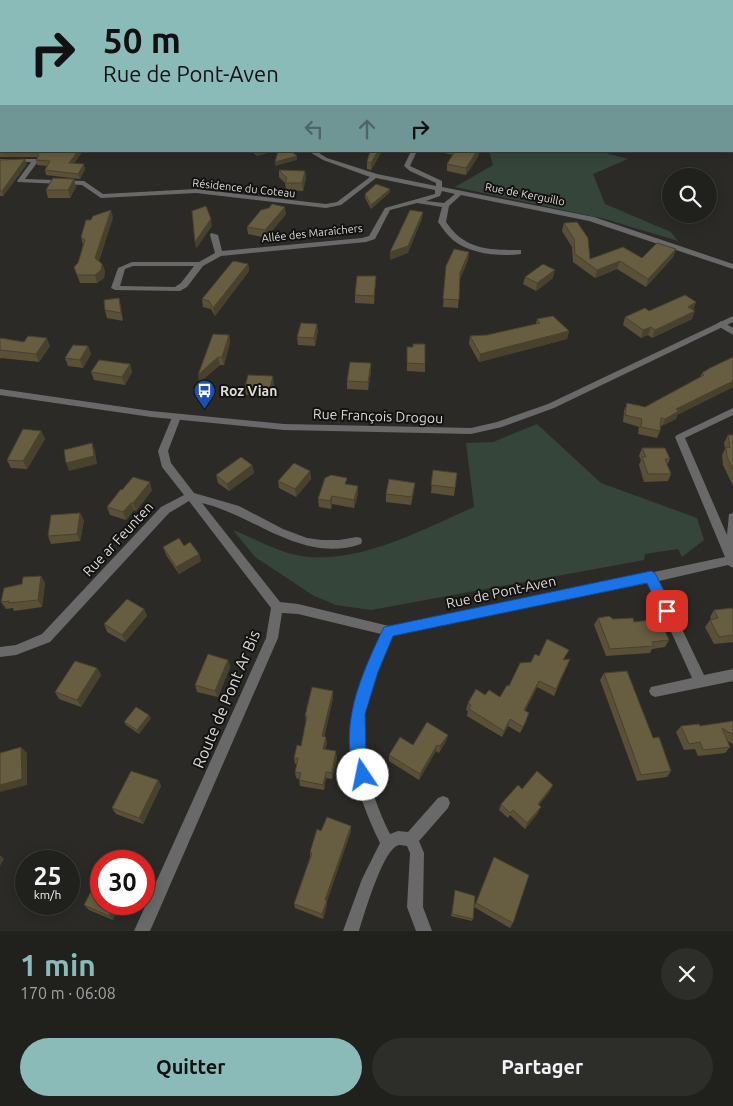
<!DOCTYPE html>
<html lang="fr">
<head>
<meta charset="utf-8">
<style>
	:root { --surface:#20201d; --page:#2d2d2a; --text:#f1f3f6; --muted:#a2a3a4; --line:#3d3e3b; --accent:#8bbbb9 }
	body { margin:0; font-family:Ubuntu,sans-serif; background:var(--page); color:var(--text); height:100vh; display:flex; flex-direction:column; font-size:19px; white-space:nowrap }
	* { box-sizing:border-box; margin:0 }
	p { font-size:16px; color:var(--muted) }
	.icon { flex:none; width:28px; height:28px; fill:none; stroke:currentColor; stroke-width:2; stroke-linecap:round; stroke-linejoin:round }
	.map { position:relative; height:931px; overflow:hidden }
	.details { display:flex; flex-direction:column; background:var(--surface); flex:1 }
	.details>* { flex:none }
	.banner { position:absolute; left:0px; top:0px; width:734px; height:152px; box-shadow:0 2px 12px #0003,0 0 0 1px var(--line); background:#8bbbb9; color:#111; overflow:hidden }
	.buttons { position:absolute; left:662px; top:168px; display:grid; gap:10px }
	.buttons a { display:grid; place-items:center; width:55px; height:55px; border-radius:50%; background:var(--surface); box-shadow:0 2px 12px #0003,0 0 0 1px var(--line); font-size:25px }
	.speed { position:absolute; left:15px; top:850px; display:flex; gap:10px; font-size:25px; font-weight:700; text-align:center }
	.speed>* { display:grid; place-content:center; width:65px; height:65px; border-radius:50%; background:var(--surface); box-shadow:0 2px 12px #0003,0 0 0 1px var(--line); line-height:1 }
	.speed small { font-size:12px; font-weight:400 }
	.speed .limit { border:8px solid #d22; background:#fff; color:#111 }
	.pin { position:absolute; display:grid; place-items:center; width:42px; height:42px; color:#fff; margin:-21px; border-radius:10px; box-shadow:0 2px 8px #0006 }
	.me { position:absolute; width:55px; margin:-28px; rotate:349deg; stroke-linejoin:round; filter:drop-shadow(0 0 4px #0008) }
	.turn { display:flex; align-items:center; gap:18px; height:105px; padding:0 20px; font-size:22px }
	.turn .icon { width:65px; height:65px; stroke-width:2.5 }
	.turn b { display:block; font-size:35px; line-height:42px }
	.lanes { display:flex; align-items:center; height:48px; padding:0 20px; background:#0003; justify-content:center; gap:25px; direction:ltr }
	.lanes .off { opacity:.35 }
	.round { display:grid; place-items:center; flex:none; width:52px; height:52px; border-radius:26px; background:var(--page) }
	.headline { display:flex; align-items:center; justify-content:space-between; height:85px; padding:0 20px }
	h1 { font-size:30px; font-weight:700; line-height:38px; color:var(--accent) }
	.primary-button { display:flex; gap:10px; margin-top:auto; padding:10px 20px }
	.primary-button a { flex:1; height:58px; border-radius:30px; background:var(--accent); color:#111; font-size:20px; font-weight:700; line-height:58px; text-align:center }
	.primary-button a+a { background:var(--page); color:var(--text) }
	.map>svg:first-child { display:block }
	.green { fill:#35453a }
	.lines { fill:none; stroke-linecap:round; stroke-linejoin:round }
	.stream { stroke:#41576d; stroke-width:2.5 }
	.service { fill:#6a6969; fill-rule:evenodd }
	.minor { fill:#6a6969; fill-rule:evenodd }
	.tertiary { fill:#6a6969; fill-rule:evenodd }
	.primary { stroke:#aba7a8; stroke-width:12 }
	.wall { fill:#595037 }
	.shaded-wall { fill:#48412d }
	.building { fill:#675d40; stroke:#48412d }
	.route { fill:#1a73e8; stroke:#114b97 }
	.labels { text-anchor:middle; stroke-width:4; stroke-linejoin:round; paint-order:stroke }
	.far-street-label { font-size:11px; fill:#dcdbd9; stroke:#131211 }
	.poi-label { font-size:14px; font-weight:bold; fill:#dcdbd9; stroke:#131211; text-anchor:start }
	.street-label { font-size:14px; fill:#dcdbd9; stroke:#131211 }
	.near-street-label { font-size:16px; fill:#dcdbd9; stroke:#131211 }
</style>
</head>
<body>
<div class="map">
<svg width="733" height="931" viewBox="0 0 733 931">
	<rect width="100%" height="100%" fill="#2b2a27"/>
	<!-- green -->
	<g class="green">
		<polygon points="204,0 733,0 733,86 732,1 201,1"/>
		<polygon points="489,151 599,151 628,159 593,174 605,204 671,232 678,241 605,219 455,187 493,165"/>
		<path d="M537 424 601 483 697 518 704 540 682 557 678 549 645 554 644 560 371 610 336 605 314 596 255 557 233 530C253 538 275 550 296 555 354 567 422 530 474 507L466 443 493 442Z"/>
	</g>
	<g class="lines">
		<!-- stream -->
		<polyline class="stream" points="475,1 483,0"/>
		<!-- service -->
		<rect class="service" x="0" y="60" width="1" height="2"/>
		<!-- minor -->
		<g class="minor">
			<polygon points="104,0 119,0 119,1 105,1"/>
			<path d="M308 151H316L327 158 377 174 436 186V183L410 171 404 166 411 151H417L410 166 442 181V187L594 217 733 264V269L589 221 461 195 449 206 446 222C464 249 487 250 518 250H521V254C500 257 470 254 453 240 447 235 443 229 438 222L442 207 417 203 390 210 375 239 366 242 221 256 203 266 187 287 180 291 115 290 111 288 118 268 132 262H199L215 253 210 235 211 233 218 235 222 251 362 238 369 236 385 208 435 194V190L376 178 341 205 326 208 196 193 101 198 82 185 18 182 17 181 31 162 0 163V159H38L39 160 25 179 84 181 103 194 196 189 326 204 337 202 370 177 323 160ZM442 191 455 194 444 203 426 201 440 196ZM133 266H194L181 283 175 287 120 286 125 269Z"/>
			<polygon points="721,321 733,328 733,335 718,326 717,324"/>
			<path d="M733 408V415L685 438 727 535 729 514 733 513V568L728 565 659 581 704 675 733 669V681L655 697 651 695 649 691 651 687 692 678 649 583 393 635C383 657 371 680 366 703 357 748 370 794 390 834L398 831 408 832 438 798 443 796 448 798 450 803 448 808 419 841 424 853 423 907 432 931H416L407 907 410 853 407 846C406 846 400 845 399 845 383 848 364 916 359 931H343L362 879 380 843C359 800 342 750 354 702 360 678 371 656 381 634L298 614 282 613 278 638 150 931H134L266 638 271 608 189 501 169 513 50 642 16 655 0 657V647L16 645 42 634 161 507 184 495 162 467 158 451 173 415H179L181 417 168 451 171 463 194 493 239 506 283 529 307 538 322 540H339L357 537 361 538 362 541 361 544C302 564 256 516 202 503L280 602 298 604 389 626 646 574 651 571 654 572 725 557 675 437 677 435Z"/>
		</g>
		<!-- tertiary -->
		<polygon class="tertiary" points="733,316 733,322 554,408 502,427 471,434 284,430 151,417 0,395 0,389 151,411 284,424 471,428 497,422 548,404"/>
		<!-- primary -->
		<g class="primary">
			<polyline points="37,1 38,0"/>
			<polyline points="0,34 1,33"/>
		</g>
	</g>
	<!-- wall -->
	<g class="wall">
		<polygon points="0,133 83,151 74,163 85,169 80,179 46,175 45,170 47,166 37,165 36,160 38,157 0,157"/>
		<polygon points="252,151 273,151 257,156"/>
		<polygon points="382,151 371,170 367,169 367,162"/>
		<polygon points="440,151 479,151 479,155 466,175 447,171 447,164 453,155 440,152"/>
		<polygon points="0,160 27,164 3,196 0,196"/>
		<polygon points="279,170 305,171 306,178 303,191 286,190 285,183 279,177"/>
		<polygon points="74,179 76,187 70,198 48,198 46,190"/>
		<polygon points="390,192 371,209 365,198 365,194"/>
		<polygon points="286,214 266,238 248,234 247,227"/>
		<polygon points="113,217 99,261 102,264 105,271 104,278 97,283 80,283 74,267 78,263 83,245 81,237 91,220"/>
		<polygon points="564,223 590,259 642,258 676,249 673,257 646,287 617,269 595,278 573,262 572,247 562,231"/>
		<polygon points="469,252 468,260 460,279 458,308 443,307 446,266"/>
		<polygon points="248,264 249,271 215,316 211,309 203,307 202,299"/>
		<polygon points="376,276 374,304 355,303 355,295"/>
		<polygon points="525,277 553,278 536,291 523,284"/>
		<polygon points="119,298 123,321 107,318 105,310"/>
		<polygon points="696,302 693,310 692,319 652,338 648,335 641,338 623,325 625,317 649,311"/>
		<polygon points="537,319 569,331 567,339 479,362 469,344 470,336 487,335 536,324"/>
		<polygon points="318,331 315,346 298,345 297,337"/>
		<polygon points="229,335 230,343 224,365 220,365 199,383"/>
		<polygon points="0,338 50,346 39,362 1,358 0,359"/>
		<polygon points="88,346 91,354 83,368 68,366 65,358"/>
		<polygon points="407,347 413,347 425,364 425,372 407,371"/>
		<polygon points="733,357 733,387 677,415 676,419 661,426 660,431 657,438 638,434 639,427 623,422 624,411 627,403 645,407 700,377 702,373"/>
		<polygon points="130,364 132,372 125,385 94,380 91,372"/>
		<polygon points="371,371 368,390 347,389 347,381"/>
		<polygon points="274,384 271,396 246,395 245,387"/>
		<polygon points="41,431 45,439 27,469 11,468 7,460"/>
		<polygon points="728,435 733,435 733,486 723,465 722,455 725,449 724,443"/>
		<polygon points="642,448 670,459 667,465 671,474 668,481 644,482 639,465 641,460 639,456"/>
		<polygon points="252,465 254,473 229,491 218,483 216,475"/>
		<polygon points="433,470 457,473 454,496 431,493"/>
		<polygon points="310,471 311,479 296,497 279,488 278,481"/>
		<polygon points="415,483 414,491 411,505 386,502 386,494"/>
		<polygon points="347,484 358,494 354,508 332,504 331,509 319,507 318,499"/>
		<polygon points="122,490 152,490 136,511 134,510 126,520 110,515 107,507"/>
		<polygon points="80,513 84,521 80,541 51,544 48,536"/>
		<polygon points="184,546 199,554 201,561 179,574 166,555 163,547"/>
		<polygon points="41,576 45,583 42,607 14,611 13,608 6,609 1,602 22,584"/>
		<polygon points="733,608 733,642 714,644 705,627 710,620 711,619 710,617 714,610"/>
		<polygon points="144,609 147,616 125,642 107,632 104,624"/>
		<polygon points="598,618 613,619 634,622 669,640 665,647 652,649 650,653 606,656 594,625"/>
		<polygon points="539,656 564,660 570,659 554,696 537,687 525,711 527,720 520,733 508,726 502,737 467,716 468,711 466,710 468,703 485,695 500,697 531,662"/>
		<polygon points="228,660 230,667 218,697 197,692 195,685"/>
		<polygon points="97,668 101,675 81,707 59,699 55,692"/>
		<polygon points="604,673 653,738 671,771 667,777 637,781 600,680"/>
		<polygon points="333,691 333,698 324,737 327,743 325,750 337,758 332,779 326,778 324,790 300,786 299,779 296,778 295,772 297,764 295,764 294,758 301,746 306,722 305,716"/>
		<polygon points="151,718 139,734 126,725 124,722"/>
		<polygon points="733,721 733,744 727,741 730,747 725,753 698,756 695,749 684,750 676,732 681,726 700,726"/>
		<polygon points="448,735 446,741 439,753 436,751 419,780 389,761 389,755 413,745"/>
		<polygon points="158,780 161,786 143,824 116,814 112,808"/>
		<polygon points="522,789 550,791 539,805 538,813 525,829 510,815 508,818 499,810 501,804"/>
		<polygon points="321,831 351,831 327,901 327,905 323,919 295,908 294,904 310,857 310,852"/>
		<polygon points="494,857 513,923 510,928 474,907"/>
		<polygon points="101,872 113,920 89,910 84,905"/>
		<polygon points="455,890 473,919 472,921 451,916"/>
	</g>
	<!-- shaded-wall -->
	<g class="shaded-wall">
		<polygon points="78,151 83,151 71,168 69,163"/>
		<polygon points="259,151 273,151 257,156 256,152"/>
		<polygon points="378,151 382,151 371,170 371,163"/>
		<polygon points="477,151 479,151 479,155 466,175 466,168"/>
		<polygon points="297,156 297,160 275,166 275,162"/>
		<polygon points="25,159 27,164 3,196 2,191"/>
		<polygon points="84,164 85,169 80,179 78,174"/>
		<polygon points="305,171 306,178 303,191 302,183"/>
		<polygon points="74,179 76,187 70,198 68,190"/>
		<polygon points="390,189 390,192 371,209 371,205"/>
		<polygon points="285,207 286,214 266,238 265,230"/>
		<polygon points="111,210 113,217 97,266 95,258"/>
		<polygon points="423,212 422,219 408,253 390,260 390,252"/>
		<polygon points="211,219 212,226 196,249 195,242"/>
		<polygon points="676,249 673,257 646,287 648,279"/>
		<polygon points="469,252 468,260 459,280 460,273"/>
		<polygon points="620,261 617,269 595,278 597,270"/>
		<polygon points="102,264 105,271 104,278 97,283 95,275"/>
		<polygon points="248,264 249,271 215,316 213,308"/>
		<polygon points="555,270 553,278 536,291 537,283"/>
		<polygon points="119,298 121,306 123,321 121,313"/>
		<polygon points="696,302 693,310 688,307"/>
		<polygon points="695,311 692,319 652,338 655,330"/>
		<polygon points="317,324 318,331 315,346 314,338"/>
		<polygon points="651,327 648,335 641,338 643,330"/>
		<polygon points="569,331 567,339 479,362 480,354"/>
		<polygon points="229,335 230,343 224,365 222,357"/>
		<polygon points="47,338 50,346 39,362 36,354"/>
		<polygon points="88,346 91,354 83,368 80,360"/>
		<polygon points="218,357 220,365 199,383 198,375"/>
		<polygon points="371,363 371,371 368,390 368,382"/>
		<polygon points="130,364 132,372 125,385 122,377"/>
		<polygon points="273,376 274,384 271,396 270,388"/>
		<polygon points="733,376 733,387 677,415 676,419 662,426 665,419 676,409"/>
		<polygon points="41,431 45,439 27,469 23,461"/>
		<polygon points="92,443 95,451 97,464 69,471 66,463"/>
		<polygon points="252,465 254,473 229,491 227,484"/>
		<polygon points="310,471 311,479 296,497 295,489"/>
		<polygon points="150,482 152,490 136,511 133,503"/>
		<polygon points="415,483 414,491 411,505 412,497"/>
		<polygon points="358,486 358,494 354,508 354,500"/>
		<polygon points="332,496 332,504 331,509 330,501"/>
		<polygon points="131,503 134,510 126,520 123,512"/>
		<polygon points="80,513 84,521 80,541 77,534"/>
		<polygon points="199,554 201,561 179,574 176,567"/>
		<polygon points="41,576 45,583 42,607 38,600"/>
		<polygon points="144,609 147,616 125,642 122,635"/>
		<polygon points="228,660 230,667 218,697 215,691"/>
		<polygon points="97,668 101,675 81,707 77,700"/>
		<polygon points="539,681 537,687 522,717 524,710"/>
		<polygon points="333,691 333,698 323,743 322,736"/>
		<polygon points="149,715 151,718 139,734 137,730"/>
		<polygon points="510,719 508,726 502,737 504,731"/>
		<polygon points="448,735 446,741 439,753 440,746"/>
		<polygon points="326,737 327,743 324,755 323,749"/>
		<polygon points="437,745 436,751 419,780 420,774"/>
		<polygon points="21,747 27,753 27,785 0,792 0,785"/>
		<polygon points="336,751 337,758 332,779 332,773"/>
		<polygon points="326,772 326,778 324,790 323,785"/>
		<polygon points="158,780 161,786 143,824 139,818"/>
		<polygon points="553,785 550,791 535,810 538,804"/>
		<polygon points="541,807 538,813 525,829 527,823"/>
		<polygon points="351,826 351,831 327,901 327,905 323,919 322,914 325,900"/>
		<polygon points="0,855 4,859 0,866"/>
		<polygon points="115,904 121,904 113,920 109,916"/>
	</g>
	<!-- building -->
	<g class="building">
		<polygon points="1,131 1,151 78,151 69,163 84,164 78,174 45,170 50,161 36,160 39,155 36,152 0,152 0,133"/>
		<polygon points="278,151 291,151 297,156 275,162"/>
		<polygon points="370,151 378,151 371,163 367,162"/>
		<polygon points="455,151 477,151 466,168 447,164"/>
		<polygon points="25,159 2,191 0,191 0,160"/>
		<polygon points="279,170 305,171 302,183 285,183 287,178"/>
		<polygon points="53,178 74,179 68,190 46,190"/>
		<polygon points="376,184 390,189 371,205 365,194"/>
		<polygon points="272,204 285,207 265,230 247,227 261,210 269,208"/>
		<polygon points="206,206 211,219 195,242 192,211"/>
		<polygon points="111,210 95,258 102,264 101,270 95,275 77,275 74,267 78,263 85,240 81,237 86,220 91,220 93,216"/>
		<polygon points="410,210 423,212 408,246 390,252"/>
		<polygon points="577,222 588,238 590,259 623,247 642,258 657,243 676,249 648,279 620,261 597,270 575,254 574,239 564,223"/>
		<polygon points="454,249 469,252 460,273 459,300 443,299 446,266"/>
		<polygon points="233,261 248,264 213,308 209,301 202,299"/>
		<polygon points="543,264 555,270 537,283 525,277"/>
		<polygon points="357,276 376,276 374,296 355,295"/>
		<polygon points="685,295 696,302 688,307 695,311 655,330 651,327 643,330 625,317 645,308 649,311"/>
		<polygon points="119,298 121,313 105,310 104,300"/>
		<polygon points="553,316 569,331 480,354 470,336 487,335 540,323 537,319"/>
		<polygon points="301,323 317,324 314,338 297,337"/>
		<polygon points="213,334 229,335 222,357 218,357 198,375"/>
		<polygon points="28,336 47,338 36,354 0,350 0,338 24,342"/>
		<polygon points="413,344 425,344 425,364 407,363 407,347 413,347"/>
		<polygon points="73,345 88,346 80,360 65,358"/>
		<polygon points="733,357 733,381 676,409 679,411 665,419 661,418 660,431 641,427 642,419 625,415 627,403 645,407 704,375 702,373 710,368"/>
		<polygon points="99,360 130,364 122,377 91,372"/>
		<polygon points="350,362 371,363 368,382 347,381"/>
		<polygon points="248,375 273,376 270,388 245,387"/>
		<polygon points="23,429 41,431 23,461 7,460"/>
		<polygon points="728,435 733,435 733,470 727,457 726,447 730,448"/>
		<polygon points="92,443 94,456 66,463 64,450"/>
		<polygon points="642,448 665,448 670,459 665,459 671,474 648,474 642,457 646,457"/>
		<polygon points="241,457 252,465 227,484 216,475"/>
		<polygon points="294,463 310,471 295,489 278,481"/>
		<polygon points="433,470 457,473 455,488 431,485"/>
		<polygon points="331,475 347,478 345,484 358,486 354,500 332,496 330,501 318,499 325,478"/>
		<polygon points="133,477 150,482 133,503 131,503 123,512 107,507 121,489 122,490"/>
		<polygon points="389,479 415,483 412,497 386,494"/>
		<polygon points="80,513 77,534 48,536 51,515"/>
		<polygon points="179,538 184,546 190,542 199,554 176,567 163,547"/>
		<polygon points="41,576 38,600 9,603 9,601 1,602 4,588 22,584 23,577"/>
		<polygon points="127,599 144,609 122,635 104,624"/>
		<polygon points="733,608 733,635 719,637 710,620 718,618 714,610"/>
		<polygon points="609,616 613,619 633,618 634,622 660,619 669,640 652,642 654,646 610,649 598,618"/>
		<polygon points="547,639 569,650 563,660 570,659 556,689 539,681 524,710 529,713 523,727 510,719 504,731 469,709 471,705 468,703 476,689 485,695 489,690 500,697 507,685 509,686 520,663 531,662 535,654 539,656"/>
		<polygon points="208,654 228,660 215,691 195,685"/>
		<polygon points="75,661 97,668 77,700 55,692"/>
		<polygon points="627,671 653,738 659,737 671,771 641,775 604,673"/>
		<polygon points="312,687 333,691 322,736 326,737 323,749 336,751 332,773 326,772 323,785 299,780 301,773 295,772 298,758 294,758 297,745 301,746 307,716 305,716"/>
		<polygon points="136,707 149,715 137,730 124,722"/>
		<polygon points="733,721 733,735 722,728 730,747 703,750 700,742 689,744 681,726 699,724 700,726"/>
		<polygon points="427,722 448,735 440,746 437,745 420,774 389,755 400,737 413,745"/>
		<polygon points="21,747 22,779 0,785 0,753"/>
		<polygon points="131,771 158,780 139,818 112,808"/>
		<polygon points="537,771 553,785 538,804 541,807 527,823 513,810 510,813 501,804 518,785 522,789"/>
		<polygon points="327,817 351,826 325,900 327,900 322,914 294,904 312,853 310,852 317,829 321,831"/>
		<polygon points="494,857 529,875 513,923 476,903"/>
		<polygon points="101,872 101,904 115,904 109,916 84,905"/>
		<polygon points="455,890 475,896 473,919 452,914"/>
	</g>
	<!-- route -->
	<path class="route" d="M651 571 655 573 674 611 672 615H662L647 583 393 636 378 672 365 714 366 755 370 775 368 780 363 783 357 780C336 729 362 673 384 627Z"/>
	<!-- icons -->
	<defs>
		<symbol id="bus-pin" viewBox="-11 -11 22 30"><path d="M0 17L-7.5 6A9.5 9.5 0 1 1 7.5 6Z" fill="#1a4fb4" stroke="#131211"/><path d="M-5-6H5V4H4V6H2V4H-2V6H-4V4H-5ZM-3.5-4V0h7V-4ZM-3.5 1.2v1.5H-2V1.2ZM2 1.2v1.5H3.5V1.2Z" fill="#fff"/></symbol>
	</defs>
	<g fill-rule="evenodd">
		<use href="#bus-pin" x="192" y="378" width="25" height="34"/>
	</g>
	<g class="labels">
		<!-- far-street labels -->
		<g class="far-street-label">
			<text transform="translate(244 188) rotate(6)" y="4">Résidence du Coteau</text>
			<text transform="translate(525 194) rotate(11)" y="4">Rue de Kerguillo</text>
			<text transform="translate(312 233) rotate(-6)" y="4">Allée des Maraîchers</text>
		</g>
		<!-- poi labels -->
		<g class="poi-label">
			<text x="220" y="396">Roz Vian</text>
		</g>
		<!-- street labels -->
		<g class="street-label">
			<text transform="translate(378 416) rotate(2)" y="5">Rue François Drogou</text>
			<text transform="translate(118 539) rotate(-47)" y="5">Rue ar Feunten</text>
			<text transform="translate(501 592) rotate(-12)" y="5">Rue de Pont-Aven</text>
		</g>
		<!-- near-street labels -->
		<g class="near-street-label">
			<text transform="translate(226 699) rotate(-67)" y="6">Route de Pont Ar Bis</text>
		</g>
	</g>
</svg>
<div class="buttons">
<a><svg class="icon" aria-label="search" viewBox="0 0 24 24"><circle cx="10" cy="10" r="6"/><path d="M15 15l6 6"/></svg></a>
</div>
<div class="speed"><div>25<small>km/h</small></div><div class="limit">30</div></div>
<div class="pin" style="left:667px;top:611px;background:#d93025"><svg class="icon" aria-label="arrive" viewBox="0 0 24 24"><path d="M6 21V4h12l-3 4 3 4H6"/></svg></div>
<svg class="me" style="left:363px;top:775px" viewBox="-20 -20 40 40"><circle r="19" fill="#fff"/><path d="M0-13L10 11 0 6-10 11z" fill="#1a73e8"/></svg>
<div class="banner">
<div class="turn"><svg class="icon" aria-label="right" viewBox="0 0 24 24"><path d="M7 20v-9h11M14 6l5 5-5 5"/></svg><div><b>50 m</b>Rue de Pont-Aven</div></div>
<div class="lanes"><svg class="icon off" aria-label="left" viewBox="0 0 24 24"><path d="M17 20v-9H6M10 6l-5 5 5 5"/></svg><svg class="icon off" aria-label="ahead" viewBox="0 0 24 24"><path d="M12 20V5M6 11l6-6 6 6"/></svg><svg class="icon" aria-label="right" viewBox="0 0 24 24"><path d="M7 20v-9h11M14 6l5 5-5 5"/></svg></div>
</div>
</div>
<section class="details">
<div class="headline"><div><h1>1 min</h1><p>170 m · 06:08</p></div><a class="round"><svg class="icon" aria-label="close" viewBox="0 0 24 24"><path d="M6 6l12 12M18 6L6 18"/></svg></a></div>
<div class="primary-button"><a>Quitter</a><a>Partager</a></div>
</section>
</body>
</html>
